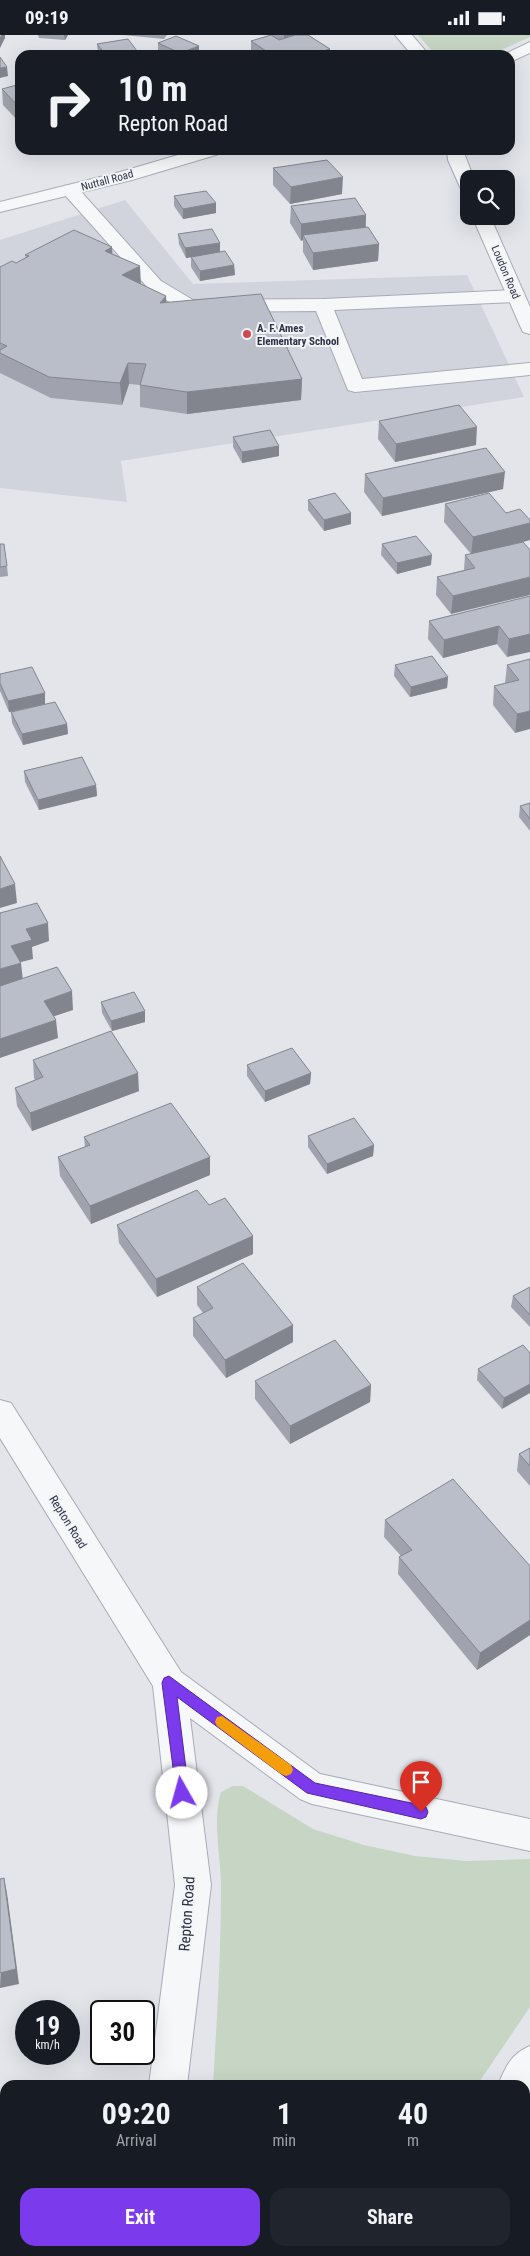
<!DOCTYPE html>
<html lang="en">
<head>
<meta charset="utf-8">
<style>
	:root { --surface:#171b24; --page:#20242c; --text:#f1f3f6; --muted:#9ea1a6; --accent:#7c3aed }
	body { margin:0; font-family:"Roboto Condensed",sans-serif; background:var(--page); color:var(--text); height:100vh; display:flex; flex-direction:column; font-size:19px; white-space:nowrap }
	* { box-sizing:border-box; margin:0 }
	p { font-size:16px; color:var(--muted) }
	.icon { flex:none; width:28px; height:28px; fill:none; stroke:currentColor; stroke-width:2; stroke-linecap:round; stroke-linejoin:round }
	.map { position:relative; flex:1; overflow:hidden }
	.sheet { position:absolute; left:0px; top:2045px; width:530px; height:176px; display:flex; flex-direction:column; background:var(--surface); border-radius:15px 15px 0 0; box-shadow:0 5px 20px #0002 }
	.sheet>* { flex:none }
	.top-card { position:absolute; left:15px; top:15px; width:500px; height:105px; border-radius:15px; box-shadow:0 5px 20px #0002; background:#171b24; color:var(--text); overflow:hidden }
	.tools { position:absolute; left:460px; top:135px; display:grid; gap:10px }
	.tools a { display:grid; place-items:center; width:55px; height:55px; border-radius:10px; background:var(--surface); box-shadow:0 5px 20px #0002; font-size:25px }
	.speed { position:absolute; left:15px; top:1965px; display:flex; gap:10px; font-size:25px; font-weight:700; text-align:center }
	.speed>* { display:grid; place-content:center; width:65px; height:65px; border-radius:50%; background:var(--surface); box-shadow:0 5px 20px #0002; line-height:1 }
	.speed small { font-size:12px; font-weight:400 }
	.speed .limit { border:2px solid #111; border-radius:8px; background:#fff; color:#111 }
	.pin { position:absolute; display:grid; place-items:center; width:42px; height:42px; color:#fff; margin:-51px -21px; border-radius:50% 50% 50% 0; rotate:-45deg; box-shadow:0 0 5px #0007 }
	.pin .icon { rotate:45deg }
	.me { position:absolute; width:55px; margin:-28px; rotate:353deg; stroke-linejoin:round; filter:drop-shadow(0 0 4px #0008) }
	.turn { display:flex; align-items:center; gap:18px; height:105px; padding:0 20px; font-size:22px }
	.turn .icon { width:65px; height:65px; stroke-width:2.5 }
	.turn b { display:block; font-size:35px; line-height:42px }
	.eta { display:flex; justify-content:space-evenly; align-items:center; height:85px; text-align:center }
	.eta b { font-size:30px; font-weight:700; line-height:35px }
	.button { display:flex; gap:10px; margin-top:auto; padding:10px 20px }
	.button a { flex:1; height:58px; border-radius:15px; background:var(--accent); color:#fff; font-size:20px; font-weight:700; line-height:58px; text-align:center }
	.button a+a { background:var(--page); color:var(--text) }
	.status { display:flex; justify-content:space-between; align-items:center; height:35px; padding:0 25px; background:var(--surface); direction:ltr }
	.status svg { height:14px; fill:currentColor }
	.map>svg:first-child { display:block }
	.built { fill:#d1d4dd }
	.green { fill:#c7d5c4 }
	.lines { fill:none; stroke-linecap:round; stroke-linejoin:round }
	.service-casing { stroke:#a8abb6; stroke-width:2 }
	.minor-casing { stroke:#a8abb6; stroke-width:2 }
	.service { fill:#f6f7f9; fill-rule:evenodd }
	.minor { fill:#f6f7f9; fill-rule:evenodd }
	.wall { fill:#a0a3ad }
	.shaded-wall { fill:#82858d }
	.building { fill:#babec9; stroke:#82858d }
	.route { fill:#7c3aed; stroke:#51269a }
	.slow { fill:#f59e0b }
	.poi-dot { fill:#cf4951; stroke:#f3f5f8; stroke-width:2 }
	.labels { text-anchor:middle; stroke-width:4; stroke-linejoin:round; paint-order:stroke }
	.far-street-label { font-size:11px; fill:#2b3144; stroke:#f3f5f8 }
	.far-poi-label { font-size:11px; font-weight:bold; fill:#2b3144; stroke:#f3f5f8; text-anchor:start }
	.street-label { font-size:12px; fill:#2b3144; stroke:#f3f5f8 }
	.near-street-label { font-size:15px; fill:#2b3144; stroke:#f3f5f8 }
</style>
</head>
<body>
<div class="status"><b>09:19</b><svg viewBox="0 0 49 12"><path d="M0 12V9h3v3zM5 12V6h3v6zM10 12V3h3v9zM15 12V0h3v12zM26 1h20v11H26zM47 4h2v5h-2z"/></svg></div>
<div class="map">
<svg width="530" height="2221" viewBox="0 0 530 2221">
	<rect width="100%" height="100%" fill="#e3e5eb"/>
	<!-- built -->
	<polygon class="built" points="125,165 193,249 467,240 524,362 121,426 127,467 0,453 0,205"/>
	<!-- green -->
	<g class="green">
		<polygon points="418,0 530,0 530,2 490,20 436,20"/>
		<path d="M233 1751H243L313 1794 364 1810 415 1821 466 1826 530 1824V1972L477 2050H213C217 1983 221 1919 221 1852 221 1824 212 1783 221 1757Z"/>
		<polygon points="197,2216 354,2216 351,2221 196,2221"/>
	</g>
	<g class="lines">
		<defs>
			<polygon id="service" points="70,150 76,151 161,246 193,265 323,264 516,255 523,257 525,261 523,265 516,267 334,275 362,344 530,328 530,340 355,357 348,355 316,276 189,277 182,275 149,254 64,159 61,155 64,151"/>
			<g id="minor">
				<polygon points="395,0 412,0 429,20 412,20"/>
				<polygon points="530,7 530,18 510,27 510,20 503,20"/>
				<polygon points="195,115 221,115 219,119 132,145 0,177 0,167 120,137"/>
				<polygon points="447,115 463,115 474,144 469,144 469,157 463,156 460,152 448,125"/>
				<polygon points="472,181 490,181 530,272 530,299 523,297 521,293"/>
				<polygon points="0,1365 11,1368 181,1637 320,1739 530,1784 530,1816 312,1769 300,1764 190,1683 211,1850 187,2050 149,2050 175,1850 153,1651 0,1403"/>
				<path d="M530 2011V2063L525 2065V2050H498C506 2031 511 2019 530 2011Z"/>
				<rect x="128" y="2216" width="40" height="5"/>
				<polygon points="381,2216 422,2216 420,2221 379,2221"/>
			</g>
		</defs>
		<!-- service casing -->
		<use href="#service" class="service-casing"/>
		<!-- minor casing -->
		<use href="#minor" class="minor-casing"/>
		<!-- service -->
		<use href="#service" class="service"/>
		<!-- minor -->
		<use href="#minor" class="minor"/>
	</g>
	<!-- wall -->
	<g class="wall">
		<polygon points="38,0 68,0 65,5 39,3"/>
		<polygon points="123,0 167,0 164,4"/>
		<polygon points="269,0 308,0 330,14 329,20 251,20 251,6 270,0"/>
		<polygon points="158,8 199,20 164,20 158,17"/>
		<polygon points="97,9 137,16 138,20 99,20 98,18"/>
		<polygon points="2,54 20,54 20,88 3,70"/>
		<polygon points="273,133 342,159 290,169 273,150"/>
		<polygon points="174,161 216,178 183,184 174,171"/>
		<polygon points="291,171 366,180 366,192 379,209 378,226 313,235 303,217 303,205 301,206 290,188"/>
		<polygon points="178,199 220,208 220,217 234,230 235,240 200,246 191,232 191,222 186,223 179,209"/>
		<polygon points="112,219 140,231 140,249 166,261 166,267 302,344 301,365 187,379 140,372 140,350 129,349 122,370 51,363 0,338 0,232 16,228 26,223 25,220"/>
		<polygon points="379,386 476,410 395,427 378,404"/>
		<polygon points="233,402 279,411 279,421 242,428 233,412"/>
		<polygon points="365,439 503,454 382,481 364,457"/>
		<polygon points="308,465 351,478 351,489 324,496 308,475"/>
		<polygon points="445,469 506,478 530,485 530,505 523,507 451,579 436,560 437,542 464,535 465,520 471,519 444,487"/>
		<polygon points="0,509 7,531 8,541 0,542"/>
		<polygon points="382,509 431,530 397,539 381,520"/>
		<polygon points="530,561 507,622 497,609 443,623 428,604 429,586"/>
		<polygon points="530,624 515,698 493,670 494,651 505,648 507,630"/>
		<polygon points="395,630 448,642 447,653 410,662 394,641"/>
		<polygon points="0,639 45,658 45,669 9,677 0,656"/>
		<polygon points="11,677 67,689 68,699 23,710 12,688"/>
		<polygon points="24,736 96,750 97,761 39,775 25,747"/>
		<polygon points="530,768 530,796 519,782 520,771"/>
		<polygon points="101,967 145,987 112,996 102,978"/>
		<polygon points="33,1025 139,1056 32,1096 17,1071 15,1053 35,1045 34,1043"/>
		<polygon points="247,1030 311,1038 310,1049 265,1067 247,1041"/>
		<polygon points="308,1101 374,1110 373,1121 327,1139 308,1112"/>
		<polygon points="84,1102 210,1122 210,1140 91,1189 60,1141 58,1122 85,1112"/>
		<polygon points="209,1170 253,1201 253,1219 157,1262 119,1208 117,1190"/>
		<polygon points="197,1252 293,1290 293,1307 226,1343 193,1301 193,1283 203,1278 197,1270"/>
		<polygon points="530,1252 530,1292 511,1272 513,1261"/>
		<polygon points="523,1310 502,1374 477,1345 478,1334"/>
		<polygon points="255,1346 371,1350 370,1367 290,1409 255,1364"/>
		<polygon points="530,1413 530,1451 517,1436 519,1419"/>
		<polygon points="385,1485 530,1531 530,1600 477,1635 398,1539 399,1522 401,1521 384,1502"/>
	</g>
	<!-- shaded-wall -->
	<g class="shaded-wall">
		<polygon points="1,0 5,0 5,3 0,13 0,2"/>
		<polygon points="64,0 68,0 65,5"/>
		<polygon points="284,0 297,0 284,6"/>
		<polygon points="199,11 199,20 180,20 180,18"/>
		<polygon points="330,14 329,20 309,20"/>
		<polygon points="137,16 138,20 113,20"/>
		<polygon points="7,32 8,41 0,43 0,33"/>
		<polygon points="343,142 342,159 290,169 291,152"/>
		<polygon points="216,168 216,178 183,184 183,174"/>
		<polygon points="366,180 365,197 303,200 303,205 301,206 301,189"/>
		<polygon points="220,208 220,218 186,223 185,213"/>
		<polygon points="379,209 378,226 313,235 313,218"/>
		<polygon points="112,212 113,232 105,216"/>
		<polygon points="234,230 235,240 200,246 200,236"/>
		<polygon points="140,231 141,251 122,240"/>
		<polygon points="166,261 167,282 160,268"/>
		<polygon points="128,328 129,349 122,370 120,348"/>
		<polygon points="302,344 301,365 187,379 187,357"/>
		<polygon points="477,392 476,410 395,427 396,409"/>
		<polygon points="279,411 279,421 242,428 242,417"/>
		<polygon points="505,437 503,454 382,481 383,463"/>
		<polygon points="351,478 351,489 324,496 324,485"/>
		<polygon points="530,488 530,505 471,520 473,502"/>
		<polygon points="432,520 431,530 397,539 397,528"/>
		<polygon points="530,542 530,560 451,579 453,561"/>
		<polygon points="499,591 497,609 443,623 444,605"/>
		<polygon points="530,599 530,617 507,622 509,604"/>
		<polygon points="448,642 447,653 410,662 411,652"/>
		<polygon points="45,658 45,669 9,677 8,666"/>
		<polygon points="530,676 530,694 515,698 517,679"/>
		<polygon points="67,689 68,699 23,710 22,699"/>
		<polygon points="96,750 97,761 39,775 38,765"/>
		<polygon points="15,849 17,868 0,873 0,854"/>
		<polygon points="48,888 49,906 32,912 33,924 13,929 11,911 26,894"/>
		<polygon points="21,928 23,946 0,953 0,934"/>
		<polygon points="72,956 73,975 46,984 44,966"/>
		<polygon points="145,976 145,987 112,996 111,986"/>
		<polygon points="56,985 58,1003 0,1023 0,1004"/>
		<polygon points="138,1038 139,1056 32,1096 30,1078"/>
		<polygon points="311,1038 310,1049 265,1067 265,1056"/>
		<polygon points="374,1110 373,1121 327,1139 327,1129"/>
		<polygon points="210,1122 210,1140 91,1189 90,1171"/>
		<polygon points="253,1201 253,1219 157,1262 156,1244"/>
		<polygon points="293,1290 293,1307 226,1343 225,1325"/>
		<polygon points="530,1349 530,1358 502,1374 504,1363"/>
		<polygon points="371,1350 370,1367 290,1409 290,1391"/>
		<polygon points="530,1585 530,1600 477,1635 480,1618"/>
		<polygon points="4,1843 7,1858 19,1949 0,1953"/>
	</g>
	<!-- building -->
	<g class="building">
		<polygon points="271,0 279,5 295,0 308,0 330,14 309,20 272,20 251,6"/>
		<polygon points="176,1 199,11 180,18 158,8"/>
		<polygon points="128,4 137,16 113,20 106,20 97,9"/>
		<polygon points="229,17 232,20 216,20"/>
		<polygon points="0,22 7,32 0,33"/>
		<polygon points="17,50 20,54 20,73 2,54"/>
		<polygon points="327,125 343,142 291,152 273,133"/>
		<polygon points="206,156 216,168 183,174 174,161"/>
		<polygon points="355,163 366,180 301,189 291,171"/>
		<polygon points="368,192 379,209 313,218 303,200"/>
		<polygon points="212,194 220,208 185,213 178,199"/>
		<polygon points="74,195 112,212 105,216 140,231 122,240 166,261 160,268 261,259 302,344 187,357 140,350 146,329 128,328 120,348 49,342 0,318 0,315 7,311 0,308 0,232 12,226 16,228 29,221 25,220"/>
		<polygon points="225,216 234,230 200,236 191,222"/>
		<polygon points="459,370 477,392 396,409 379,386"/>
		<polygon points="270,395 279,411 242,417 233,402"/>
		<polygon points="486,413 505,437 383,463 365,439"/>
		<polygon points="335,458 351,478 324,485 308,465"/>
		<polygon points="489,458 506,478 520,474 530,485 530,488 473,502 445,469"/>
		<polygon points="416,501 432,520 397,528 382,509"/>
		<polygon points="523,507 530,515 530,542 453,561 437,542 475,533 465,520"/>
		<polygon points="0,509 4,509 7,531 0,532"/>
		<polygon points="530,561 530,599 509,604 499,591 444,605 429,586"/>
		<polygon points="432,621 448,642 411,652 395,630"/>
		<polygon points="530,624 530,676 517,679 494,651 519,645 507,630"/>
		<polygon points="32,632 45,658 8,666 0,648 0,639"/>
		<polygon points="55,667 67,689 22,699 11,677"/>
		<polygon points="82,722 96,750 38,765 24,736"/>
		<polygon points="530,768 530,784 520,771"/>
		<polygon points="0,821 15,849 0,854"/>
		<polygon points="37,868 48,888 26,894 32,905 11,911 21,928 0,934 0,878"/>
		<polygon points="57,932 72,956 44,966 56,985 0,1004 0,951"/>
		<polygon points="134,957 145,976 111,986 101,967"/>
		<polygon points="111,996 138,1038 30,1078 15,1053 43,1042 33,1025"/>
		<polygon points="292,1013 311,1038 265,1056 247,1030"/>
		<polygon points="171,1068 210,1122 90,1171 58,1122 90,1110 84,1102"/>
		<polygon points="354,1083 374,1110 327,1129 308,1101"/>
		<polygon points="197,1155 209,1170 225,1163 253,1201 156,1244 117,1190"/>
		<polygon points="243,1228 293,1290 225,1325 193,1283 213,1273 197,1252"/>
		<polygon points="530,1252 530,1280 513,1261"/>
		<polygon points="335,1305 371,1350 290,1391 255,1346"/>
		<polygon points="523,1310 530,1318 530,1349 504,1363 478,1334"/>
		<polygon points="530,1413 530,1431 519,1419"/>
		<polygon points="453,1444 530,1531 530,1585 480,1618 399,1522 412,1515 385,1485"/>
		<polygon points="4,1843 16,1934 0,1938 0,1844"/>
	</g>
	<!-- route -->
	<polygon class="route" points="169,1641 315,1748 421,1770 426,1772 428,1777 426,1782 421,1784 307,1758 177,1662 189,1758 187,1763 182,1765 177,1763 162,1648 164,1643"/>
	<!-- slow -->
	<polygon class="slow" points="222,1681 291,1730 293,1735 291,1739 286,1741 281,1739 217,1691 215,1687 217,1682"/>
	<!-- markers -->
	<circle class="poi-dot" cx="247" cy="299" r="5"/>
	<g class="labels">
		<!-- far-street labels -->
		<g class="far-street-label">
			<text transform="translate(107 145) rotate(-15)" y="4">Nuttall Road</text>
			<text transform="translate(506 237) rotate(67)" y="4">Loudon Road</text>
		</g>
		<!-- far-poi labels -->
		<g class="far-poi-label">
			<text x="257" y="297">A. F. Ames<tspan x="257" dy="13">Elementary School</tspan></text>
		</g>
		<!-- street labels -->
		<g class="street-label">
			<text transform="translate(68 1487) rotate(58)" y="4">Repton Road</text>
		</g>
		<!-- near-street labels -->
		<g class="near-street-label">
			<text transform="translate(187 1879) rotate(-86)" y="5">Repton Road</text>
		</g>
	</g>
</svg>
<div class="tools">
<a><svg class="icon" aria-label="search" viewBox="0 0 24 24"><circle cx="10" cy="10" r="6"/><path d="M15 15l6 6"/></svg></a>
</div>
<div class="speed"><div>19<small>km/h</small></div><div class="limit">30</div></div>
<div class="pin" style="left:421px;top:1777px;background:#d93025"><svg class="icon" aria-label="arrive" viewBox="0 0 24 24"><path d="M6 21V4h12l-3 4 3 4H6"/></svg></div>
<svg class="me" style="left:182px;top:1758px" viewBox="-20 -20 40 40"><circle r="19" fill="#fff"/><path d="M0-13L10 11 0 6-10 11z" fill="#7c3aed"/></svg>
<div class="top-card">
<div class="turn"><svg class="icon" aria-label="right" viewBox="0 0 24 24"><path d="M7 20v-9h11M14 6l5 5-5 5"/></svg><div><b>10 m</b>Repton Road</div></div>
</div>
<section class="sheet">
<div class="eta">
<div><b>09:20</b><p>Arrival</p></div>
<div><b>1</b><p>min</p></div>
<div><b>40</b><p>m</p></div>
</div>
<div class="button"><a>Exit</a><a>Share</a></div>
</section>
</div>
</body>
</html>
